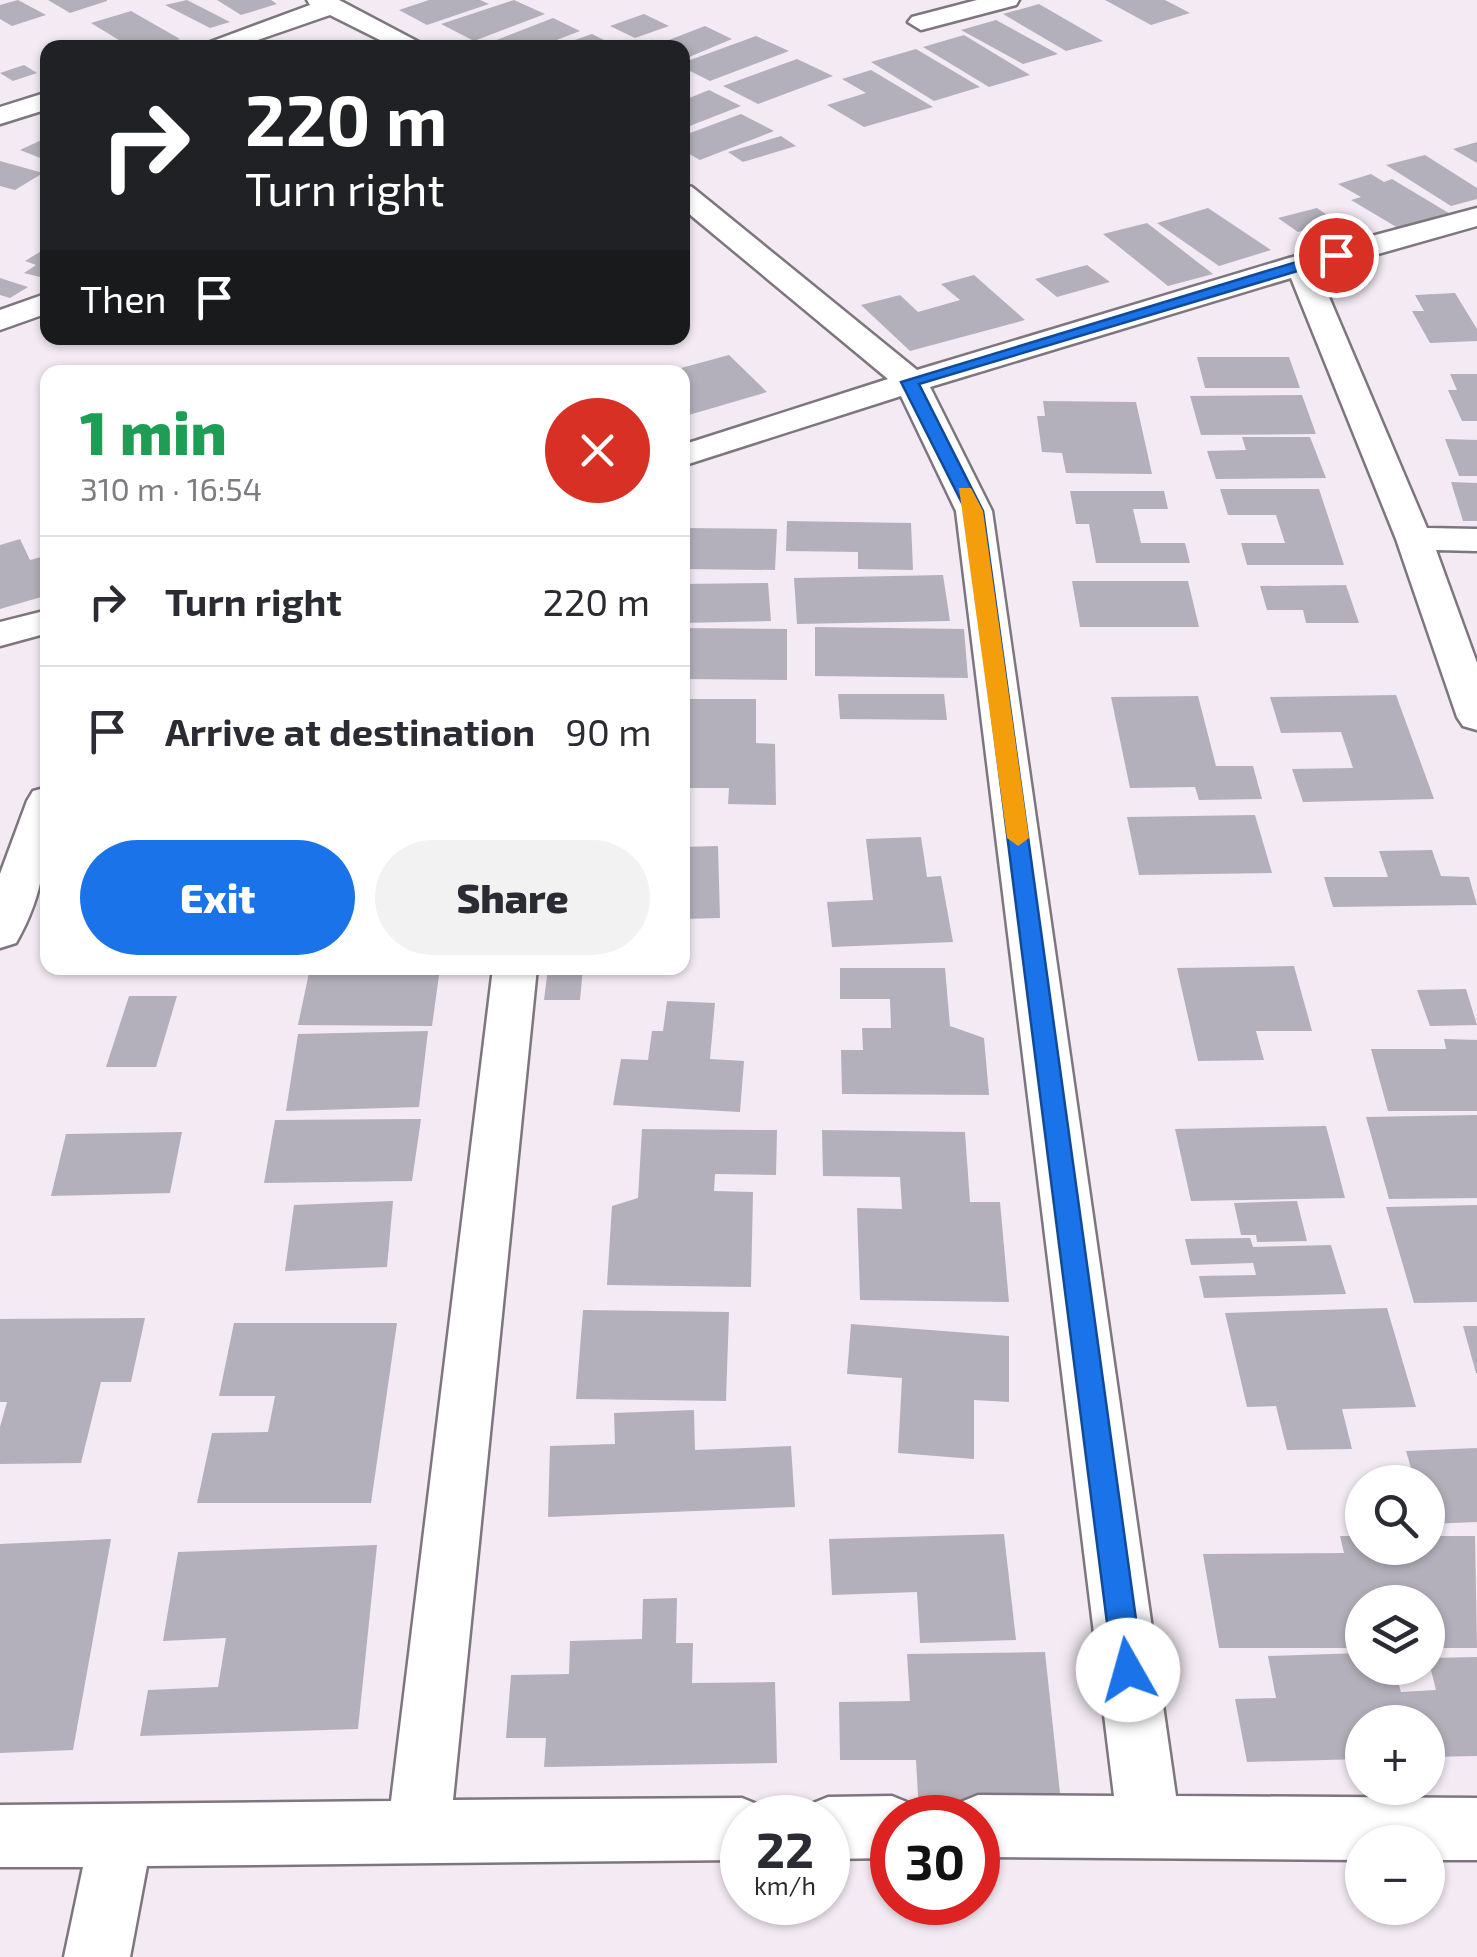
<!DOCTYPE html>
<html lang="en">
<head>
<meta charset="utf-8">
<style>
	:root { --surface:#fff; --page:#f2f2f3; --text:#2b2b33; --muted:#7c7c81; --line:#e1e1e2; --accent:#1a73e8 }
	body { margin:0; font-family:"Exo 2",sans-serif; background:var(--page); color:var(--text); height:100vh; display:flex; flex-direction:column; font-size:38px; white-space:nowrap }
	* { box-sizing:border-box; margin:0 }
	p { font-size:32px; color:var(--muted) }
	.icon { flex:none; width:55px; height:55px; fill:none; stroke:currentColor; stroke-width:2; stroke-linecap:round; stroke-linejoin:round }
	.map { position:relative; flex:1; overflow:hidden }
	.drawer { position:absolute; left:40px; top:365px; width:650px; height:610px; display:flex; flex-direction:column; background:var(--surface); border-radius:20px; box-shadow:0 2px 8px #0004 }
	.drawer>* { flex:none }
	.top-card { position:absolute; left:40px; top:40px; width:650px; height:305px; border-radius:20px; box-shadow:0 2px 8px #0004; background:#202124; color:#fff; overflow:hidden }
	.controls { position:absolute; left:1345px; top:1465px; display:grid; gap:20px }
	.controls a { display:grid; place-items:center; width:100px; height:100px; border-radius:50%; background:var(--surface); box-shadow:0 2px 8px #0004; font-size:50px }
	.speed { position:absolute; left:720px; top:1795px; display:flex; gap:20px; font-size:50px; font-weight:700; text-align:center }
	.speed>* { display:grid; place-content:center; width:130px; height:130px; border-radius:50%; background:var(--surface); box-shadow:0 2px 8px #0004; line-height:1 }
	.speed small { font-size:25px; font-weight:400 }
	.speed .limit { border:15px solid #d22; background:#fff; color:#111 }
	.pin { position:absolute; display:grid; place-items:center; width:85px; height:85px; color:#fff; margin:-42px; border:5px solid #fff; border-radius:50%; box-shadow:0 2px 10px #0007 }
	.me { position:absolute; width:110px; margin:-55px; rotate:353deg; stroke-linejoin:round; filter:drop-shadow(0 0 8px #0008) }
	.turn { display:flex; align-items:center; gap:35px; height:210px; padding:0 40px; font-size:45px }
	.turn .icon { width:130px; height:130px; stroke-width:2.5 }
	.turn b { display:block; font-size:70px; line-height:85px }
	.then { display:flex; align-items:center; height:95px; padding:0 40px; background:#0003; gap:20px; font-size:38px }
	.round { display:grid; place-items:center; flex:none; width:105px; height:105px; border-radius:52px; background:var(--page) }
	.overview { display:flex; align-items:center; justify-content:space-between; height:170px; padding:0 40px }
	h1 { font-size:60px; font-weight:800; line-height:75px; color:#1e9e55 }
	.button { display:flex; gap:20px; margin-top:auto; padding:20px 40px }
	.button a { flex:1; height:115px; border-radius:60px; background:var(--accent); color:#fff; font-size:40px; font-weight:800; line-height:115px; text-align:center }
	.button a+a { background:var(--page); color:var(--text) }
	ul { padding:0; list-style:none }
	li { display:flex; align-items:center; gap:30px; height:130px; padding:0 40px; border-top:2px solid var(--line) }
	li div { flex:1 }
	li b { display:block; font-size:38px }
	li em { font-style:normal }
	.map>svg:first-child { display:block }
	.building { fill:#b4b0bb }
	.lines { fill:none; stroke-linecap:round; stroke-linejoin:round }
	.minor-casing { stroke:#7e767e; stroke-width:5 }
	.minor { fill:#fff; fill-rule:evenodd }
	.route { fill:#1a73e8; stroke:#114b97; stroke-width:2.5 }
	.slow { fill:#f59e0b }
</style>
</head>
<body>
<div class="map">
<svg width="1477" height="1957" viewBox="0 0 1477 1957">
	<rect width="100%" height="100%" fill="#f3eaf3"/>
	<!-- building -->
	<g class="building">
		<polygon points="18,0 46,15 12,26 0,19 0,5"/>
		<polygon points="48,0 107,0 107,1 70,13"/>
		<polygon points="187,0 230,22 210,28 165,5"/>
		<polygon points="217,0 271,0 277,4 241,15"/>
		<polygon points="429,0 480,0 489,4 427,25 399,10"/>
		<polygon points="514,0 545,14 474,41 441,24"/>
		<polygon points="1105,0 1165,0 1190,13 1151,25"/>
		<polygon points="1039,4 1103,41 1066,51 1003,14"/>
		<polygon points="131,11 180,39 154,48 132,48 91,23"/>
		<polygon points="644,14 669,26 635,38 610,26"/>
		<polygon points="553,18 580,31 536,48 476,48"/>
		<polygon points="996,20 1058,54 1023,64 961,30"/>
		<polygon points="705,26 732,39 682,60 682,48 648,48"/>
		<polygon points="592,34 620,48 555,48 555,47"/>
		<polygon points="964,35 1030,75 989,87 923,47"/>
		<polygon points="756,36 789,51 710,81 682,67 682,63"/>
		<polygon points="916,49 980,87 934,101 871,62"/>
		<polygon points="797,59 833,76 758,104 723,86"/>
		<polygon points="24,65 37,73 13,81 0,73"/>
		<polygon points="871,70 933,107 864,127 827,105 866,93 842,79"/>
		<polygon points="709,90 741,106 682,129 682,101"/>
		<polygon points="741,114 774,131 700,160 682,150 682,136"/>
		<polygon points="781,136 796,146 743,162 728,152"/>
		<polygon points="48,137 48,161 20,150"/>
		<polygon points="1477,142 1477,163 1453,149"/>
		<polygon points="1425,155 1477,188 1477,199 1451,206 1386,165"/>
		<polygon points="0,161 43,173 15,190 0,186"/>
		<polygon points="1371,174 1384,182 1392,179 1452,215 1403,231 1351,200 1361,197 1338,184"/>
		<polygon points="1208,208 1271,250 1219,266 1157,223"/>
		<polygon points="1317,208 1337,222 1298,232 1278,218"/>
		<polygon points="1147,223 1213,274 1168,286 1103,234"/>
		<polygon points="43,250 48,251 48,279 24,273 36,265 25,261"/>
		<polygon points="1087,265 1110,282 1057,297 1035,279"/>
		<polygon points="974,275 1025,320 910,351 861,305 900,295 918,312 960,300 941,284"/>
		<polygon points="0,278 28,287 10,298 0,295"/>
		<polygon points="1455,293 1477,329 1477,341 1430,343 1412,311 1424,311 1415,295"/>
		<polygon points="729,355 767,392 682,417 682,372 670,371"/>
		<polygon points="1197,357 1289,357 1300,388 1205,388"/>
		<polygon points="1450,374 1477,374 1477,421 1462,421 1448,390 1457,390"/>
		<polygon points="1302,395 1316,434 1201,435 1190,396"/>
		<polygon points="1043,401 1136,402 1152,474 1066,473 1062,453 1042,452 1037,416 1045,416"/>
		<polygon points="1242,437 1310,437 1326,478 1216,479 1207,451 1246,450"/>
		<polygon points="1445,439 1477,440 1477,476 1459,476"/>
		<polygon points="1451,482 1477,483 1477,521 1463,521"/>
		<polygon points="1220,489 1319,489 1344,565 1247,565 1241,543 1285,543 1276,515 1228,515"/>
		<polygon points="1070,491 1164,491 1168,509 1133,509 1141,543 1185,543 1190,563 1096,563 1089,524 1076,524"/>
		<polygon points="787,521 911,523 913,570 858,569 858,552 786,551"/>
		<polygon points="682,528 777,529 775,570 682,569"/>
		<polygon points="20,539 30,560 48,555 48,595 0,609 0,545"/>
		<polygon points="943,575 950,621 797,624 794,578"/>
		<polygon points="1072,581 1188,581 1199,627 1080,627"/>
		<polygon points="768,583 771,621 682,623 682,584"/>
		<polygon points="1346,585 1359,623 1306,623 1303,610 1267,610 1260,586"/>
		<polygon points="815,627 964,629 968,678 815,676"/>
		<polygon points="682,628 787,629 787,680 682,679"/>
		<polygon points="838,694 944,694 947,720 840,719"/>
		<polygon points="1396,695 1434,799 1303,802 1292,769 1353,768 1341,732 1281,733 1270,697"/>
		<polygon points="1198,696 1216,766 1253,766 1262,799 1199,800 1195,787 1130,788 1111,697"/>
		<polygon points="682,699 756,699 756,743 775,744 776,805 728,804 729,788 682,788"/>
		<polygon points="1255,815 1272,873 1139,875 1127,817"/>
		<polygon points="921,837 927,877 941,876 953,942 832,947 827,902 873,900 866,839"/>
		<polygon points="718,846 720,918 682,919 682,847"/>
		<polygon points="1432,850 1441,876 1469,877 1477,905 1333,907 1324,877 1388,877 1379,851"/>
		<polygon points="1294,966 1312,1031 1256,1031 1264,1060 1198,1061 1177,968"/>
		<polygon points="310,968 440,968 432,1026 298,1025"/>
		<polygon points="548,968 583,968 580,1000 544,1000"/>
		<polygon points="840,968 945,968 950,1026 984,1038 989,1095 842,1094 841,1050 863,1050 862,1028 891,1028 890,999 840,999"/>
		<polygon points="1466,989 1477,1025 1430,1026 1417,990"/>
		<polygon points="129,996 177,996 156,1067 106,1067"/>
		<polygon points="667,1001 715,1003 710,1059 744,1061 740,1112 613,1105 621,1059 648,1060 652,1031 663,1031"/>
		<polygon points="428,1031 419,1107 286,1111 298,1034"/>
		<polygon points="1444,1039 1477,1040 1477,1111 1388,1111 1371,1049 1446,1049"/>
		<polygon points="1477,1115 1477,1198 1389,1199 1366,1117"/>
		<polygon points="421,1119 412,1181 264,1183 275,1120"/>
		<polygon points="1326,1126 1345,1198 1191,1201 1175,1129"/>
		<polygon points="642,1129 777,1130 776,1175 715,1174 714,1191 753,1192 751,1287 607,1285 612,1206 638,1198"/>
		<polygon points="822,1130 965,1132 970,1202 1000,1202 1009,1302 860,1300 857,1208 902,1209 900,1177 823,1176"/>
		<polygon points="182,1132 170,1193 51,1196 66,1134"/>
		<polygon points="393,1201 387,1267 285,1271 294,1205"/>
		<polygon points="1297,1201 1307,1241 1257,1242 1256,1235 1241,1235 1234,1203"/>
		<polygon points="1477,1205 1477,1302 1414,1303 1386,1207"/>
		<polygon points="1250,1238 1253,1247 1331,1245 1346,1294 1204,1298 1199,1276 1256,1275 1253,1263 1191,1265 1185,1239"/>
		<polygon points="1387,1308 1416,1407 1342,1409 1352,1449 1287,1450 1276,1406 1247,1407 1225,1313"/>
		<polygon points="583,1310 729,1312 726,1401 576,1399"/>
		<polygon points="145,1318 131,1382 101,1382 81,1463 0,1464 0,1427 7,1402 0,1402 0,1319"/>
		<polygon points="234,1323 397,1323 371,1503 197,1503 212,1433 268,1432 275,1396 219,1396"/>
		<polygon points="851,1324 1009,1336 1009,1402 974,1400 974,1459 898,1453 902,1378 847,1374"/>
		<polygon points="1463,1326 1477,1326 1477,1373 1476,1373"/>
		<polygon points="694,1410 695,1450 791,1446 795,1507 548,1517 550,1446 615,1444 614,1413"/>
		<polygon points="1477,1448 1477,1522 1428,1524 1428,1482 1415,1482 1406,1451"/>
		<polygon points="1004,1534 1016,1640 920,1643 917,1592 832,1595 829,1539"/>
		<polygon points="1340,1536 1362,1536 1362,1548 1428,1548 1428,1536 1475,1536 1477,1648 1428,1648 1428,1602 1362,1602 1362,1648 1219,1648 1203,1554 1344,1553"/>
		<polygon points="111,1539 73,1750 0,1753 0,1544"/>
		<polygon points="377,1545 358,1729 140,1736 148,1690 218,1687 226,1638 163,1641 178,1552"/>
		<polygon points="677,1598 676,1643 693,1643 692,1683 775,1682 777,1763 544,1767 546,1738 506,1738 511,1675 569,1674 570,1641 642,1639 643,1599"/>
		<polygon points="1045,1652 1062,1812 919,1813 916,1760 840,1760 839,1702 910,1701 907,1654"/>
		<polygon points="1362,1653 1362,1668 1394,1668 1401,1692 1436,1690 1428,1658 1477,1657 1477,1756 1428,1757 1428,1722 1362,1722 1362,1759 1247,1762 1235,1699 1276,1698 1268,1656"/>
	</g>
	<g class="lines">
		<defs>
			<g id="minor">
				<polygon points="307,0 339,0 430,48 396,48 330,15 234,48 194,48 310,5"/>
				<polygon points="977,0 1019,0 1016,5 921,30 908,22 912,17"/>
				<polygon points="48,92 48,109 0,124 0,107"/>
				<polygon points="682,184 692,187 917,370 1289,258 1477,208 1477,226 1318,271 1427,528 1477,529 1477,551 1436,550 1477,663 1477,730 1463,726 1457,717 1396,539 1291,278 930,387 992,511 1176,1796 1477,1798 1477,1860 1428,1860 1428,1842 1362,1842 1362,1860 978,1857 978,1818 950,1818 956,1804 978,1795 1114,1796 956,511 901,396 682,466 682,445 888,379 682,208"/>
				<polygon points="48,293 48,313 0,330 0,310"/>
				<polygon points="48,610 48,633 0,646 0,622"/>
				<path d="M48 787C48 846 46 891 16 943L0 948V874L27 801 33 791Z"/>
				<polygon points="493,968 537,968 453,1800 742,1798 764,1807 768,1818 742,1818 742,1860 147,1866 130,1957 64,1957 83,1867 0,1867 0,1805 391,1801"/>
				<polygon points="892,1796 914,1805 919,1818 892,1818 892,1858 828,1859 828,1818 801,1818 806,1806 828,1797"/>
			</g>
		</defs>
		<!-- minor casing -->
		<use href="#minor" class="minor-casing"/>
		<!-- minor -->
		<use href="#minor" class="minor"/>
	</g>
	<!-- route -->
	<polygon class="route" points="1336,250 1341,252 1341,258 919,384 983,511 1143,1670 1139,1680 1128,1685 1117,1680 1113,1670 966,511 901,382"/>
	<!-- slow -->
	<polygon class="slow" points="959,488 971,488 983,511 1029,838 1018,846 1007,838"/>
</svg>
<div class="controls">
<a><svg class="icon" aria-label="search" viewBox="0 0 24 24"><circle cx="10" cy="10" r="6"/><path d="M15 15l6 6"/></svg></a>
<a><svg class="icon" aria-label="layers" viewBox="0 0 24 24"><path d="M12 4l9 5-9 5-9-5zM3 14l9 5 9-5"/></svg></a>
<a>+</a>
<a>−</a>
</div>
<div class="speed"><div>22<small>km/h</small></div><div class="limit">30</div></div>
<div class="pin" style="left:1336px;top:255px;background:#d93025"><svg class="icon" aria-label="arrive" viewBox="0 0 24 24"><path d="M6 21V4h12l-3 4 3 4H6"/></svg></div>
<svg class="me" style="left:1128px;top:1670px" viewBox="-20 -20 40 40"><circle r="19" fill="#fff"/><path d="M0-13L10 11 0 6-10 11z" fill="#1a73e8"/></svg>
<div class="top-card">
<div class="turn"><svg class="icon" aria-label="right" viewBox="0 0 24 24"><path d="M7 20v-9h11M14 6l5 5-5 5"/></svg><div><b>220 m</b>Turn right</div></div>
<div class="then">Then<svg class="icon" aria-label="arrive" viewBox="0 0 24 24"><path d="M6 21V4h12l-3 4 3 4H6"/></svg></div>
</div>
<section class="drawer">
<div class="overview"><div><h1>1 min</h1><p>310 m · 16:54</p></div><a class="round" style="background:#d93025;color:#fff"><svg class="icon" aria-label="close" viewBox="0 0 24 24"><path d="M6 6l12 12M18 6L6 18"/></svg></a></div>
<ul>
<li><svg class="icon" aria-label="right" viewBox="0 0 24 24"><path d="M7 20v-9h11M14 6l5 5-5 5"/></svg><div><b>Turn right</b></div><em>220 m</em></li>
<li><svg class="icon" aria-label="arrive" viewBox="0 0 24 24"><path d="M6 21V4h12l-3 4 3 4H6"/></svg><div><b>Arrive at destination</b></div><em>90 m</em></li>
</ul>
<div class="button"><a>Exit</a><a>Share</a></div>
</section>
</div>
</body>
</html>
